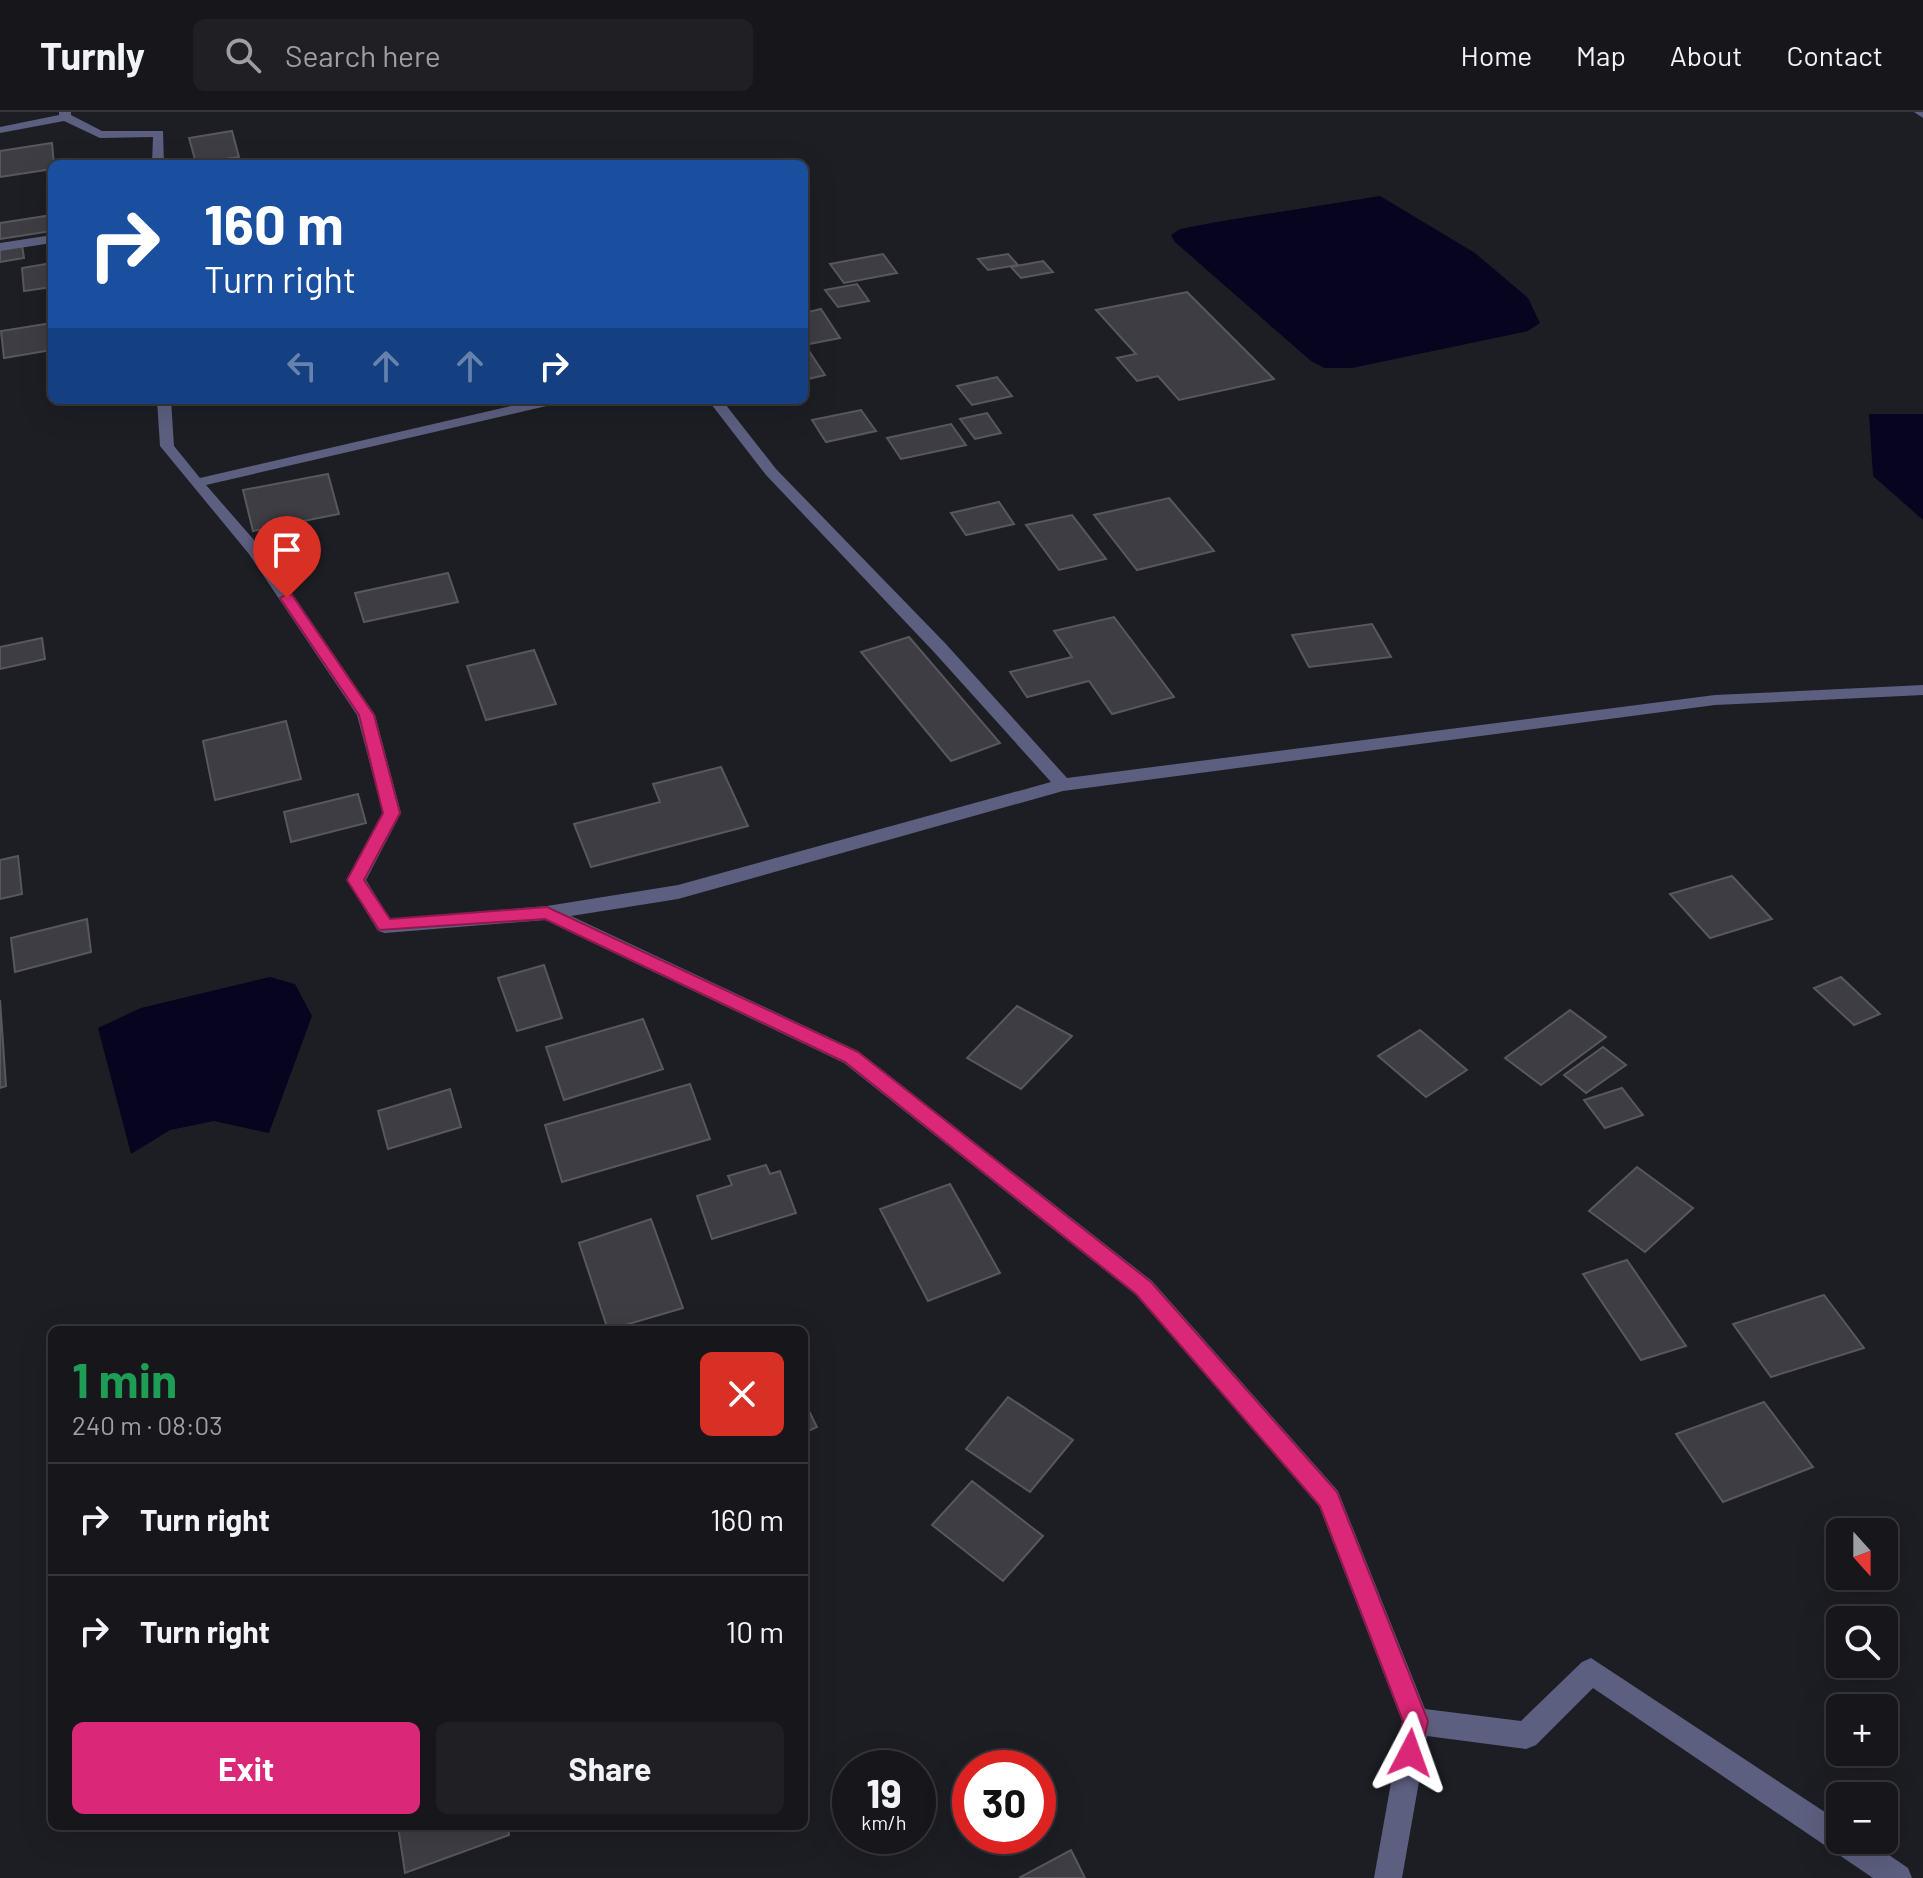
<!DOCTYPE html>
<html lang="en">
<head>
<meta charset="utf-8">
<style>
	:root { --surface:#16161b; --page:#1f1f24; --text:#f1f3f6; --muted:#9e9fa3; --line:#35353a; --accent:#db2777 }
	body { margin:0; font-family:Barlow,sans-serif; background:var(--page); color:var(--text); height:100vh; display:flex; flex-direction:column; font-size:30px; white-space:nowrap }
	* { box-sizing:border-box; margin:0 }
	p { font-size:26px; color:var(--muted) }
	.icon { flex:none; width:44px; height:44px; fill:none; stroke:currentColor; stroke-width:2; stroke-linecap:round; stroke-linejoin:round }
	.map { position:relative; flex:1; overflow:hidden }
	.sheet { position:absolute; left:48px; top:1214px; width:760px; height:504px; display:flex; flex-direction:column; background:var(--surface); border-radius:12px; box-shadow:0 8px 32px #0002,0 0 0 2px var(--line) }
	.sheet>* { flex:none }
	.hud { position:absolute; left:48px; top:48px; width:760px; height:244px; border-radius:12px; box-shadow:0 8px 32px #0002,0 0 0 2px var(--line); background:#1a4fa0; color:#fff; overflow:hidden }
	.needle { width:52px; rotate:159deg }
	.controls { position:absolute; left:1826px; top:1406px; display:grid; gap:16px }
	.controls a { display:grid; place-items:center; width:72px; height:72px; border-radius:12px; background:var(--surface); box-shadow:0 8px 32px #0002,0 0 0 2px var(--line); font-size:40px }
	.speed { position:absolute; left:832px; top:1638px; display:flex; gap:16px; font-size:40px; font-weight:700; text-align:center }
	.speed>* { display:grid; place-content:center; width:104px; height:104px; border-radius:50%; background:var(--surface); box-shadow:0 8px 32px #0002,0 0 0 2px var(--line); line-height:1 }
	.speed small { font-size:20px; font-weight:400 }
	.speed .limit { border:12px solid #d22; background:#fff; color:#111 }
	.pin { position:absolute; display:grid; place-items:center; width:68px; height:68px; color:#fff; margin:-82px -34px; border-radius:50% 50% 50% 0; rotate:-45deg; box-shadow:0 0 8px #0007 }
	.pin .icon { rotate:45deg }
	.me { position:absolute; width:88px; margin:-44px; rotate:4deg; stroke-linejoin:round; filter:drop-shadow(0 0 6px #0008) }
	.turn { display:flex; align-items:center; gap:28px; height:168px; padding:0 24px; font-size:36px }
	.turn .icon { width:104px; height:104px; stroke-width:2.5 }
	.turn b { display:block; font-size:56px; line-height:68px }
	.lanes { display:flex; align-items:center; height:76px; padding:0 24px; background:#0003; justify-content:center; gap:40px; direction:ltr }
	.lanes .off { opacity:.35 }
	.round { display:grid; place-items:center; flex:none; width:84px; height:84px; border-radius:12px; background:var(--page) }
	.overview { display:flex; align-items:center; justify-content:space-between; height:136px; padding:0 24px }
	h1 { font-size:48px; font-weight:700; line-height:60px; color:#1e9e55 }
	.cta { display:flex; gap:16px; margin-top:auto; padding:16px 24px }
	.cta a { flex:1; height:92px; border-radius:12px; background:var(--accent); color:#fff; font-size:32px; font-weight:700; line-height:92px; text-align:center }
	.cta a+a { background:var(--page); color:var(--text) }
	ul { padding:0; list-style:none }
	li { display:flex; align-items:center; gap:24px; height:112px; padding:0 24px; border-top:2px solid var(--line) }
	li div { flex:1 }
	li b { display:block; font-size:30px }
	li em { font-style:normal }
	header { display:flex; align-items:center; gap:48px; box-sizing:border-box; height:112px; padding:0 40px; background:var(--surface); border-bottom:2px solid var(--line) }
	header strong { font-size:38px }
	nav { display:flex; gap:44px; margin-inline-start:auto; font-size:28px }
	.search { width:560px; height:72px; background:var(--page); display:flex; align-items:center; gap:20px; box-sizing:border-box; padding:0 28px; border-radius:12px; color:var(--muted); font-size:30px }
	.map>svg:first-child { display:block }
	.water { fill:#07041f }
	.building { fill:#3d3d43; stroke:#57575e; stroke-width:2 }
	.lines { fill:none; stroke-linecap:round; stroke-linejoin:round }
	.minor { fill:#5d5f80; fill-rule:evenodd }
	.route { fill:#db2777; stroke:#8e194d; stroke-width:2 }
</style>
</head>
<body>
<header>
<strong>Turnly</strong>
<div class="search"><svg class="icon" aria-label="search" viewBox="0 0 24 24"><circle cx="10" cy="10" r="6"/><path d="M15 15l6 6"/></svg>Search here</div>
<nav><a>Home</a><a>Map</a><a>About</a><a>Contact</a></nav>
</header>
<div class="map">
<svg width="1923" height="1766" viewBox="0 0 1923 1766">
	<rect width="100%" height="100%" fill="#1d1e24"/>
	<!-- water -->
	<g class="water">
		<polygon points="1380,84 1475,141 1528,186 1540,211 1528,219 1352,256 1324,256 1311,249 1175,130 1171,123 1180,117 1216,110"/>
		<polygon points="1869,302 1923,302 1923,408 1873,364"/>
		<polygon points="270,865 295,872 312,904 269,1021 214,1009 170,1018 131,1042 98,916 141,896"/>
	</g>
	<!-- building -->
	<g class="building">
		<polygon points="232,19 239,45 196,51 189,26"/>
		<polygon points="52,31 54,52 52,57 0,65 0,39"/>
		<polygon points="52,103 52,119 0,127 0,111"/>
		<polygon points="22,133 24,146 0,150 0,137"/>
		<polygon points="883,142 897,161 844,171 830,152"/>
		<polygon points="1008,142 1018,153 988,158 978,147"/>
		<polygon points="1043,149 1053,160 1021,166 1011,155"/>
		<polygon points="52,151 52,175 24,179 22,156"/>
		<polygon points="857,172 869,189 838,195 825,178"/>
		<polygon points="1187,180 1274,267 1179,288 1158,264 1137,269 1117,246 1136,242 1096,198"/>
		<polygon points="821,197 840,226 804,233 804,201"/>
		<polygon points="52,211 52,238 4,246 1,219"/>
		<polygon points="809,239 825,263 804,268 804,240"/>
		<polygon points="997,265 1012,284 972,293 957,274"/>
		<polygon points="861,298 876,319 826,330 812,308"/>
		<polygon points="987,301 1001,321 975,327 960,307"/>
		<polygon points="951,312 966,333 901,347 887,326"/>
		<polygon points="328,362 339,402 253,419 243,378"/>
		<polygon points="1169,386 1214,439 1137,458 1094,403"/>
		<polygon points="999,390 1014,412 966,423 951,401"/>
		<polygon points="1072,403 1106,447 1059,458 1026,413"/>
		<polygon points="448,461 458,490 364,510 355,481"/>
		<polygon points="1114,505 1174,585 1112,602 1089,569 1027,585 1010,560 1072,545 1054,519"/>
		<polygon points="1372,512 1391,545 1309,555 1292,523"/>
		<polygon points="909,525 1000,631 951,649 861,540"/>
		<polygon points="42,526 45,547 0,557 0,535"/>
		<polygon points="534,538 556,592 486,608 467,554"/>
		<polygon points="286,609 301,667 215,688 203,629"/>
		<polygon points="721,655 748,714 591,755 574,712 660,690 653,672"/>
		<polygon points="358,682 366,711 291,730 284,700"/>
		<polygon points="18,744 22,782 0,787 0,748"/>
		<polygon points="1732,764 1772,807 1710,826 1670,782"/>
		<polygon points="87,807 91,840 15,860 11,826"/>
		<polygon points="544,853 562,906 517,919 498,866"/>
		<polygon points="1841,865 1880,902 1854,913 1814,876"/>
		<polygon points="0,888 6,974 0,976"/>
		<polygon points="1017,894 1072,924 1021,977 967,946"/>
		<polygon points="1570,898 1606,925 1541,973 1505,946"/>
		<polygon points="643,907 663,957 564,988 546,935"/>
		<polygon points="1420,918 1467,958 1426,985 1378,944"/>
		<polygon points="1603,935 1626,953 1586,981 1564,963"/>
		<polygon points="690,972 710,1027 562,1070 545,1013"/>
		<polygon points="1622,976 1643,1003 1605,1016 1584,988"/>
		<polygon points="450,977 461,1015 388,1037 378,999"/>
		<polygon points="766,1053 770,1062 780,1059 796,1101 712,1127 697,1084 732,1073 728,1064"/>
		<polygon points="1637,1055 1693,1096 1645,1140 1589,1099"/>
		<polygon points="950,1072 1000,1161 928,1189 880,1097"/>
		<polygon points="651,1107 683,1196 608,1218 579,1131"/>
		<polygon points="1627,1148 1686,1234 1641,1248 1583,1162"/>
		<polygon points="1824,1183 1864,1236 1771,1265 1733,1212"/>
		<polygon points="1008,1285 1073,1328 1030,1380 966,1337"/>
		<polygon points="804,1289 817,1315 804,1321"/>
		<polygon points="1764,1290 1813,1355 1723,1390 1676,1322"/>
		<polygon points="972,1369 1043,1424 1003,1469 932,1413"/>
		<polygon points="398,1714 508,1714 509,1723 405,1761"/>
		<polygon points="1071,1738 1085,1766 1019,1766"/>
	</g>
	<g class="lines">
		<!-- minor -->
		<g class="minor">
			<polygon points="59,0 71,0 71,3 102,19 163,19 164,52 152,52 153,25 100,26 64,9 0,21 0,15 59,3"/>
			<polygon points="1914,0 1923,0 1923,6"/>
			<polygon points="52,123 52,131 0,139 0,131"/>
			<polygon points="157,288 171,288 174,334 200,366 537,288 562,288 555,292 206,373 261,436 375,603 401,701 366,768 390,807 547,794 678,773 1051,670 933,539 766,363 708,288 722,288 776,357 945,531 1067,666 1715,583 1923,573 1923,583 1715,593 1063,679 678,787 571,804 858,939 1152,1169 1338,1379 1425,1597 1521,1609 1582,1550 1591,1546 1840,1710 1840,1728 1867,1728 1908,1756 1912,1766 1873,1766 1593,1576 1536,1633 1526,1637 1427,1624 1402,1766 1374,1766 1402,1609 1319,1394 1136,1183 844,951 545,808 385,821 378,819 347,768 383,701 357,603 249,442 160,334"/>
		</g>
	</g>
	<!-- route -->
	<polygon class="route" points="287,482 292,483 374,603 400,701 364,768 390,807 547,795 858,940 1151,1170 1337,1380 1428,1609 1419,1649 1410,1653 1401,1649 1397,1641 1403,1609 1320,1394 1136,1182 845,950 545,807 379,818 347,768 383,701 359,603 280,486"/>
</svg>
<div class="controls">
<a><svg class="needle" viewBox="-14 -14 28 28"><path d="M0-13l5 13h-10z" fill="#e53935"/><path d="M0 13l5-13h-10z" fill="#9e9fa3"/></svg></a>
<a><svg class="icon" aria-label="search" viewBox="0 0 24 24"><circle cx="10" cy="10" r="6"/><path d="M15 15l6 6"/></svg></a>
<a>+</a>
<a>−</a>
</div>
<div class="speed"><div>19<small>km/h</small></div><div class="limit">30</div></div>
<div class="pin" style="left:287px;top:486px;background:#d93025"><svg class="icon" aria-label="arrive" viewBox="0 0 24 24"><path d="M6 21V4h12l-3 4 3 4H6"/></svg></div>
<svg class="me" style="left:1410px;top:1641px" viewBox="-20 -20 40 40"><path d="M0-17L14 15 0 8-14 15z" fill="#db2777" stroke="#fff" stroke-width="4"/></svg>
<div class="hud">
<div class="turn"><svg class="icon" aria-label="right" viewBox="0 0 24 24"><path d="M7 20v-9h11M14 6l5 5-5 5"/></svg><div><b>160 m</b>Turn right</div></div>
<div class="lanes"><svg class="icon off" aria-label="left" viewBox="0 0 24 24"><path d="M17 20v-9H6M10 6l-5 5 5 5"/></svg><svg class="icon off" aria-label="ahead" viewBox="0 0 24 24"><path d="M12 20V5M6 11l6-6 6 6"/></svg><svg class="icon off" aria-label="ahead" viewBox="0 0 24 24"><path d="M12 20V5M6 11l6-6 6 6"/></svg><svg class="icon" aria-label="right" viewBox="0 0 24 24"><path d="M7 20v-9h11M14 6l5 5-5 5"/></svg></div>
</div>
<section class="sheet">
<div class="overview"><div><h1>1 min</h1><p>240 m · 08:03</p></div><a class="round" style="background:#d93025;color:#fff"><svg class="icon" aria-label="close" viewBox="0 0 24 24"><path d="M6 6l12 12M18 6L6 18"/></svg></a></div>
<ul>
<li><svg class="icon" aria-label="right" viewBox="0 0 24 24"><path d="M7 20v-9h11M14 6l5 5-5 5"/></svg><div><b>Turn right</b></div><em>160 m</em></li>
<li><svg class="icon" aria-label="right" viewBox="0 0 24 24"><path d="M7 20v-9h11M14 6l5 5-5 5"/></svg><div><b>Turn right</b></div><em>10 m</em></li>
</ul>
<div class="cta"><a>Exit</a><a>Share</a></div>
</section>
</div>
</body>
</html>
